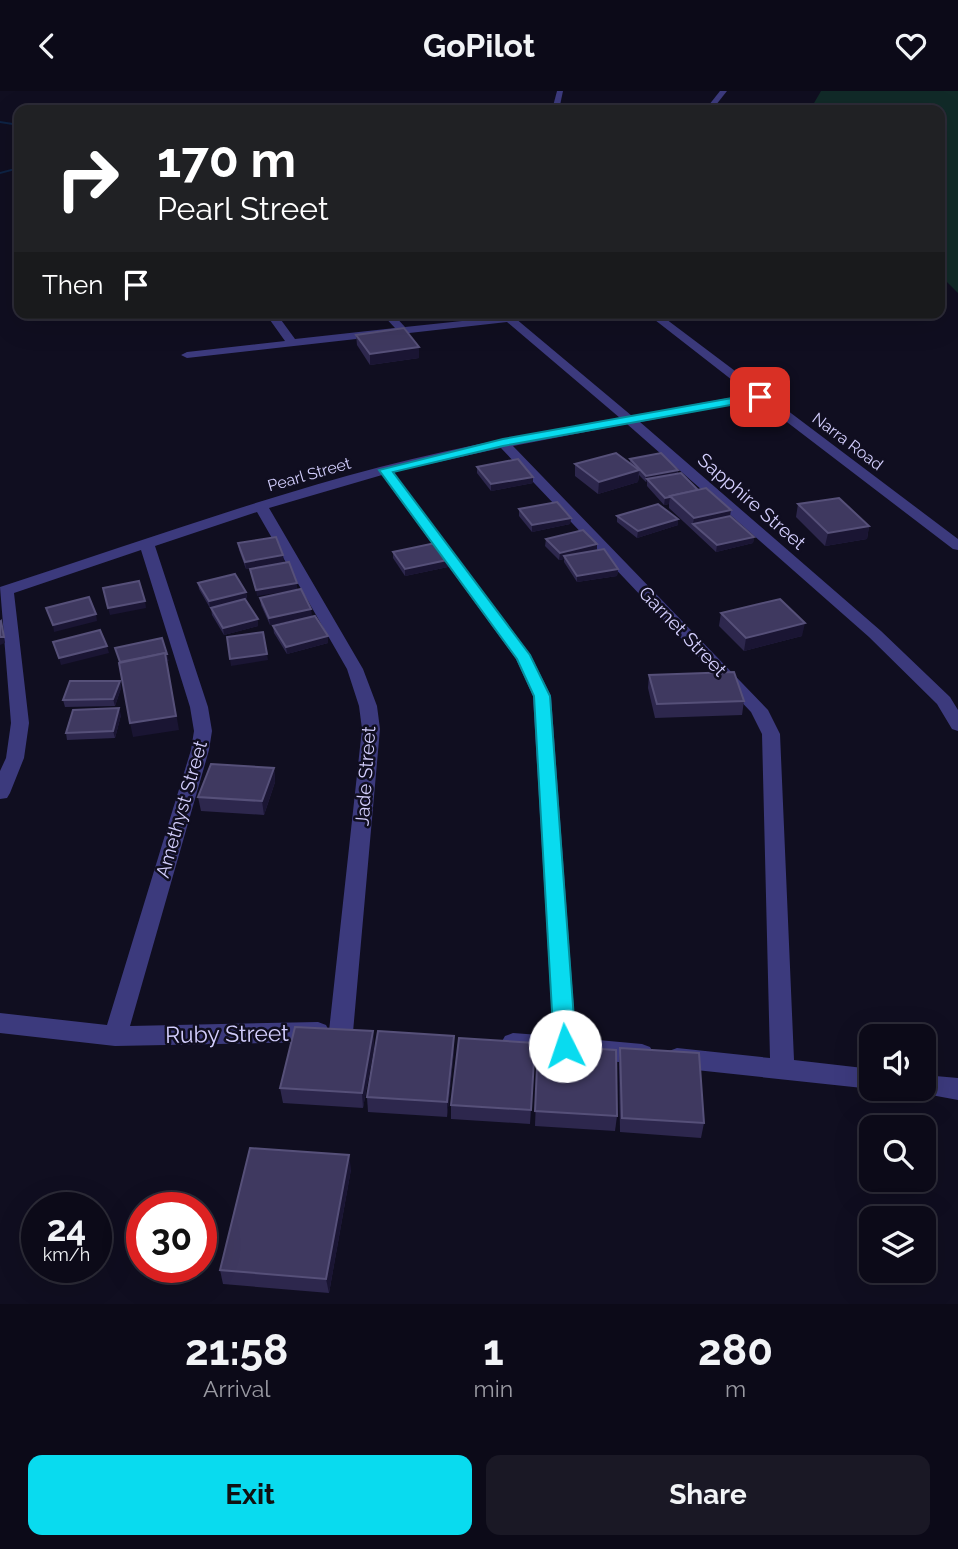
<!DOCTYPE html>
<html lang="en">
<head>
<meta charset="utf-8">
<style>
	:root { --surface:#0c0a18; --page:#1a1825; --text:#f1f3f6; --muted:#9a9aa2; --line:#2c2b37; --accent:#09dbef }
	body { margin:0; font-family:Raleway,sans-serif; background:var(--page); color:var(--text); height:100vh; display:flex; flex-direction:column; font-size:26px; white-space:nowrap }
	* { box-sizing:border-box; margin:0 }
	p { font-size:23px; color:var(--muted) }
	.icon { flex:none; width:38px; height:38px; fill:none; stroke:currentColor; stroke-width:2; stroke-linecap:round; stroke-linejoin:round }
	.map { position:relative; height:1213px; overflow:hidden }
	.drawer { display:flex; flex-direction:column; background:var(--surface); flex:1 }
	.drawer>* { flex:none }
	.guide { position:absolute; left:14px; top:14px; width:931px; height:214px; border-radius:14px; box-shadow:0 7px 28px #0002,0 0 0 2px var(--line); background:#202124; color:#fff; overflow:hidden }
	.tools { position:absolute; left:859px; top:933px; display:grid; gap:14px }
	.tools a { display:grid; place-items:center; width:77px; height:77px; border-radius:14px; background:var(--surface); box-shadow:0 7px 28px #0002,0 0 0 2px var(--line); font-size:35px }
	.speed { position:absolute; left:21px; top:1101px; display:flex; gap:14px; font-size:35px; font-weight:700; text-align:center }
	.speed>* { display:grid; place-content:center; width:91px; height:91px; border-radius:50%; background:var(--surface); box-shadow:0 7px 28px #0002,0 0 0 2px var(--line); line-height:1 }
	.speed small { font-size:18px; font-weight:400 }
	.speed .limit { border:10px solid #d22; background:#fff; color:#111 }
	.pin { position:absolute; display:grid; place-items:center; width:60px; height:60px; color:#fff; margin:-30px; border-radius:14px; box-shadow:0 4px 10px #0006 }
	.me { position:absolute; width:77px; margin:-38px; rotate:356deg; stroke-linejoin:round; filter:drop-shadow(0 0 5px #0008) }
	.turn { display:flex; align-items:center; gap:24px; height:147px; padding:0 28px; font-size:32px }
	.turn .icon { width:91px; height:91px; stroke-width:2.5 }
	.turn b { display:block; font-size:49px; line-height:60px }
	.then { display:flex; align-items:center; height:66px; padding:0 28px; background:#0003; gap:14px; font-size:26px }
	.eta { display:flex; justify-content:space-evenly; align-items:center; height:119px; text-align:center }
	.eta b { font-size:42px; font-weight:700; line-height:49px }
	.cta { display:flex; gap:14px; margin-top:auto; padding:14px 28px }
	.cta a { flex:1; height:80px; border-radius:14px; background:var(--accent); color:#111; font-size:28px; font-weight:700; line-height:80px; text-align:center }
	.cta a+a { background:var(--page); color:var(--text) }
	header { display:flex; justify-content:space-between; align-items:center; height:91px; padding:0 28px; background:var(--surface); font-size:32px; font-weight:700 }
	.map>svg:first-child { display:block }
	.green { fill:#112a28 }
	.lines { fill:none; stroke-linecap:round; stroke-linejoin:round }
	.stream { fill:#0e2344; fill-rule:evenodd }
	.minor { fill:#3c3a7d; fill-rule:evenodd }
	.wall { fill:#2d274d }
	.shaded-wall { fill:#1a1533 }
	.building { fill:#3f3960; stroke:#565079; stroke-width:2 }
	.route { fill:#09dbef; stroke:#068e9b; stroke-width:2 }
	.labels { text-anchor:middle; stroke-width:5; stroke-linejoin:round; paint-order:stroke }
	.far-street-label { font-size:16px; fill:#d3cefd; stroke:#100e20 }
	.street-label { font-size:19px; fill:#d3cefd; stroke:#100e20 }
	.near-street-label { font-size:23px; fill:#d3cefd; stroke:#100e20 }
</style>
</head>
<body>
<header><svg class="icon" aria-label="back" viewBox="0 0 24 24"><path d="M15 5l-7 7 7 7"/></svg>GoPilot<svg class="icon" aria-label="heart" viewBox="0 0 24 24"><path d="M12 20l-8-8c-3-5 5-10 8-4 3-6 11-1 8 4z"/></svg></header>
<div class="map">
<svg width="958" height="1213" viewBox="0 0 958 1213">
	<rect width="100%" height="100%" fill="#100e20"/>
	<!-- green -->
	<polygon class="green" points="821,0 958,0 958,202 940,184 940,19 810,19"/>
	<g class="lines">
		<!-- stream -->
		<g class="stream">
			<polygon points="0,30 19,33 19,35 0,32"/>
			<polygon points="19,76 19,78 0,83 0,81"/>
		</g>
		<!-- minor -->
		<g class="minor">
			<polygon points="557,0 563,0 559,19 552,19"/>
			<polygon points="720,0 727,0 712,19 705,19"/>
			<path d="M265 222H276L295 248 395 237 381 222H392L405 236 500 226 497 222H509L632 325 750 303 646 222H658L958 448V459L953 458 758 309 640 331 881 540 950 606 958 619V640L952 638 937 613 869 546 627 333 513 355 768 619 780 643 794 969 872 978V998H874H872L677 977 669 974 665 967 669 960 677 957 770 967 762 643 751 621 501 357 393 381 530 563 551 605 576 947 642 953 650 956 654 963 650 970 642 973 513 962 505 959 501 952 505 945 513 942 553 945 533 605 516 568 382 384 269 417 363 578 377 615 380 638 353 941 349 948 341 951 333 948 330 941 326 948 318 951 115 955 0 942V922L107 934 191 659 194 640 190 616 141 459 14 502 29 632 24 667 10 702 7 707 0 708V680L6 667 11 632 0 496C127 455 251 410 380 376 459 356 539 341 620 327L507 231 187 267 181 264 187 261 285 250ZM257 421 347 578 359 615 362 638 329 940 326 934 318 931 130 935 209 659 212 640 208 616 155 455Z"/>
			<polygon points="924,984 958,987 958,1009 915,1001 913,998 924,998"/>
		</g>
	</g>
	<!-- wall -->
	<g class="wall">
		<polygon points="356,244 419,267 370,274 357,254"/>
		<polygon points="630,368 678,379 678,383 754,446 753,452 716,461 669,417 669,413 664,414 647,395 647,391 646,391 639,384 638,391 598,403 575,385 575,373 630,372"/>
		<polygon points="477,376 533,392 491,400 477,382"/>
		<polygon points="798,413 869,435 867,448 825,455 796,426"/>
		<polygon points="519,418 571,427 570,433 532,441 519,425"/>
		<polygon points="617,425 678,434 637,447 617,431"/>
		<polygon points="546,448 597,453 597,459 618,478 617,485 577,491 564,471 564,468 559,469 545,455"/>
		<polygon points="238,452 284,471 246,478 239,459"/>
		<polygon points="393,461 448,476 405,485 393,467"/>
		<polygon points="198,492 246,501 247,508 245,508 258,535 224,544 212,524 211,517 210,517 199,498"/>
		<polygon points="260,507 312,525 270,534 261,514"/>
		<polygon points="721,522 802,545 744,560 719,535"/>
		<polygon points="273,535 328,552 287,563 274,542"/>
		<polygon points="649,584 744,610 742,624 655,627 648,597"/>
		<polygon points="120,590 121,597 115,615 65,616 63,609"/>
		<polygon points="121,624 115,647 67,649 66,642"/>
		<polygon points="274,677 275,691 264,724 201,720 198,706"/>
		<polygon points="373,940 374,955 363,1017 283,1012 280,997"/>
		<polygon points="535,952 530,1033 451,1028 451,1014"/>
		<polygon points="538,954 617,1025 615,1040 535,1035"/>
		<polygon points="620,957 704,1032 701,1047 620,1041 619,972"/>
		<polygon points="454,960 447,1026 368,1021 367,1006"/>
		<polygon points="351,1078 329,1202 223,1193 220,1179"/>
	</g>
	<!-- shaded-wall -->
	<g class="shaded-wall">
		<polygon points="419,256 419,267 370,274 370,263"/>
		<polygon points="639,379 638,391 598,403 599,391"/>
		<polygon points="678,379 677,386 647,388 647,391 646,391 646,385"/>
		<polygon points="533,386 533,392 491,400 491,393"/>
		<polygon points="670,406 669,413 664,414 665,407"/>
		<polygon points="731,419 729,431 693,433 694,427"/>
		<polygon points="571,427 570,433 532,441 532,434"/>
		<polygon points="678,428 678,434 637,447 638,440"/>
		<polygon points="869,435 867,448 825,455 828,442"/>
		<polygon points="754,446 753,452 716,461 717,454"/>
		<polygon points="597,453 597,459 564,465 564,468 559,469 560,462"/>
		<polygon points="283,464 284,471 246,478 245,471"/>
		<polygon points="447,469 448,476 405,485 405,478"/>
		<polygon points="618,478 617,485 577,491 577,485"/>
		<polygon points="297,492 297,499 257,505 256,499"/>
		<polygon points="246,501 247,508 210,517 209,510"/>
		<polygon points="145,510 146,517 110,524 108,517"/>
		<polygon points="311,518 312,525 270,534 269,527"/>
		<polygon points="96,523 97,530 54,541 53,534"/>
		<polygon points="258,528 258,535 224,544 223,537"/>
		<polygon points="1,530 5,552 0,554 0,546"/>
		<polygon points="805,532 802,545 744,560 746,547"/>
		<polygon points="328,545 328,552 287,563 286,556"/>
		<polygon points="107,555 109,562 61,574 59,567"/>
		<polygon points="165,562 167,563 169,570 167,570 179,639 133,646 130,632"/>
		<polygon points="267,563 268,569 231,575 230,568"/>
		<polygon points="120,590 121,597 115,615 113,608"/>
		<polygon points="119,617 121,624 115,647 113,640"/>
		<polygon points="274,677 275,691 264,724 262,710"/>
		<polygon points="373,940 374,955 363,1017 362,1002"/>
		<polygon points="454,945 454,960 447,1026 447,1011"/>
		<polygon points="349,1064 351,1078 329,1202 326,1188"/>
	</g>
	<!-- building -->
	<g class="building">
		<polygon points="404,237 419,256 370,263 356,244"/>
		<polygon points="616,362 639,379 599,391 575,373"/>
		<polygon points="661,362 678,379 646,385 630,368"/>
		<polygon points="518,368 533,386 491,393 477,376"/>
		<polygon points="681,382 698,399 670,405 670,406 665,407 647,388"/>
		<polygon points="706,397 731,419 694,427 670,405"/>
		<polygon points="839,407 869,435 828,442 798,413"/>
		<polygon points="557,411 571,427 532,434 519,418"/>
		<polygon points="658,413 678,428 638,440 617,425"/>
		<polygon points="730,425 754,446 717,454 693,433"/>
		<polygon points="583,439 597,453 560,462 546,448"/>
		<polygon points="276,446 283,464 245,471 238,452"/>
		<polygon points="435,452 447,469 405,478 393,461"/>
		<polygon points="604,458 618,478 577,485 564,465"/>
		<polygon points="289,471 297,492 256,499 250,478"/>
		<polygon points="235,483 246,501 209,510 198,492"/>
		<polygon points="139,490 145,510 108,517 103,497"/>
		<polygon points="301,498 311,518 269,527 260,507"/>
		<polygon points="89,506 96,523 53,534 46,517"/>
		<polygon points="245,508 258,528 223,537 211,517"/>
		<polygon points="780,508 805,532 746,547 721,522"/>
		<polygon points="315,525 328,545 286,556 273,535"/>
		<polygon points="1,530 4,546 0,546 0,531"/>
		<polygon points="100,539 107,555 59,567 53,551"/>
		<polygon points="263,541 267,563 230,568 227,546"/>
		<polygon points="162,547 167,563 166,563 165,562 120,571 115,557"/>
		<polygon points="165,562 176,625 130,632 119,572"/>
		<polygon points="734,581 744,610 657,613 649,584"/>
		<polygon points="70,590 120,590 113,608 63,609"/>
		<polygon points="119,617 113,640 66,642 73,619"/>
		<polygon points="211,673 274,677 262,710 198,706"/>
		<polygon points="295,936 373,940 362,1002 280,997"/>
		<polygon points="378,940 454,945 447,1011 367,1006"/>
		<polygon points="459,947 535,952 531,1019 451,1014"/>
		<polygon points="538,954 616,959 617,1025 535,1020"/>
		<polygon points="620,957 699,962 704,1032 622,1027"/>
		<polygon points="250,1057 349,1064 326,1188 220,1179"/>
	</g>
	<!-- route -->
	<polygon class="route" points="760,302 764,303 764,308 503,355 393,381 530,564 550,605 576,955 573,961 565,964 557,961 554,955 534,605 517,568 379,379 503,348"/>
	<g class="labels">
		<!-- far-street labels -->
		<g class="far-street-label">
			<text transform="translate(848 350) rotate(37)" y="6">Narra Road</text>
			<text transform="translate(309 383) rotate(-16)" y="6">Pearl Street</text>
		</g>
		<!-- street labels -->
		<g class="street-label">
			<text transform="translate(752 410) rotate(41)" y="7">Sapphire Street</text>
			<text transform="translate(683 540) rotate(46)" y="7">Garnet Street</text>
			<text transform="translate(365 685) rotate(-86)" y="7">Jade Street</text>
			<text transform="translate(181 718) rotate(-74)" y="7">Amethyst Street</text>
		</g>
		<!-- near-street labels -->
		<g class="near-street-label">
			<text transform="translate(227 943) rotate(-1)" y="8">Ruby Street</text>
		</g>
	</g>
</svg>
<div class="tools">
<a><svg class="icon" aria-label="sound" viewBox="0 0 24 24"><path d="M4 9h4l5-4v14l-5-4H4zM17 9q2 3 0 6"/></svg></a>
<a><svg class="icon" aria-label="search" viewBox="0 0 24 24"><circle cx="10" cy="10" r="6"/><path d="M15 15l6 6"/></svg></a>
<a><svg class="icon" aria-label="layers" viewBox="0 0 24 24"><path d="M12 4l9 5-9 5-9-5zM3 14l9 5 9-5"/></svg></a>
</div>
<div class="speed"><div>24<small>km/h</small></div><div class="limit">30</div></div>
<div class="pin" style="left:760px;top:306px;background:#d93025"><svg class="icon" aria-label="arrive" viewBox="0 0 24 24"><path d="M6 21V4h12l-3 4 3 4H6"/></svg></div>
<svg class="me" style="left:565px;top:955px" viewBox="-20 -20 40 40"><circle r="19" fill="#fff"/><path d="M0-13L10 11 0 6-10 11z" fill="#09dbef"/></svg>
<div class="guide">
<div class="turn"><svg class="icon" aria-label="right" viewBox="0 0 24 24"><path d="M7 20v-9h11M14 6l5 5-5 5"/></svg><div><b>170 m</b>Pearl Street</div></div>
<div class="then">Then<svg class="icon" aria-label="arrive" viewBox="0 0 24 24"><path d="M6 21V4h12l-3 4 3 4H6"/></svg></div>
</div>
</div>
<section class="drawer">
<div class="eta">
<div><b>21:58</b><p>Arrival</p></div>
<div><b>1</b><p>min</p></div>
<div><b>280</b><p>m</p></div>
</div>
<div class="cta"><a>Exit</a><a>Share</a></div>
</section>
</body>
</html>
